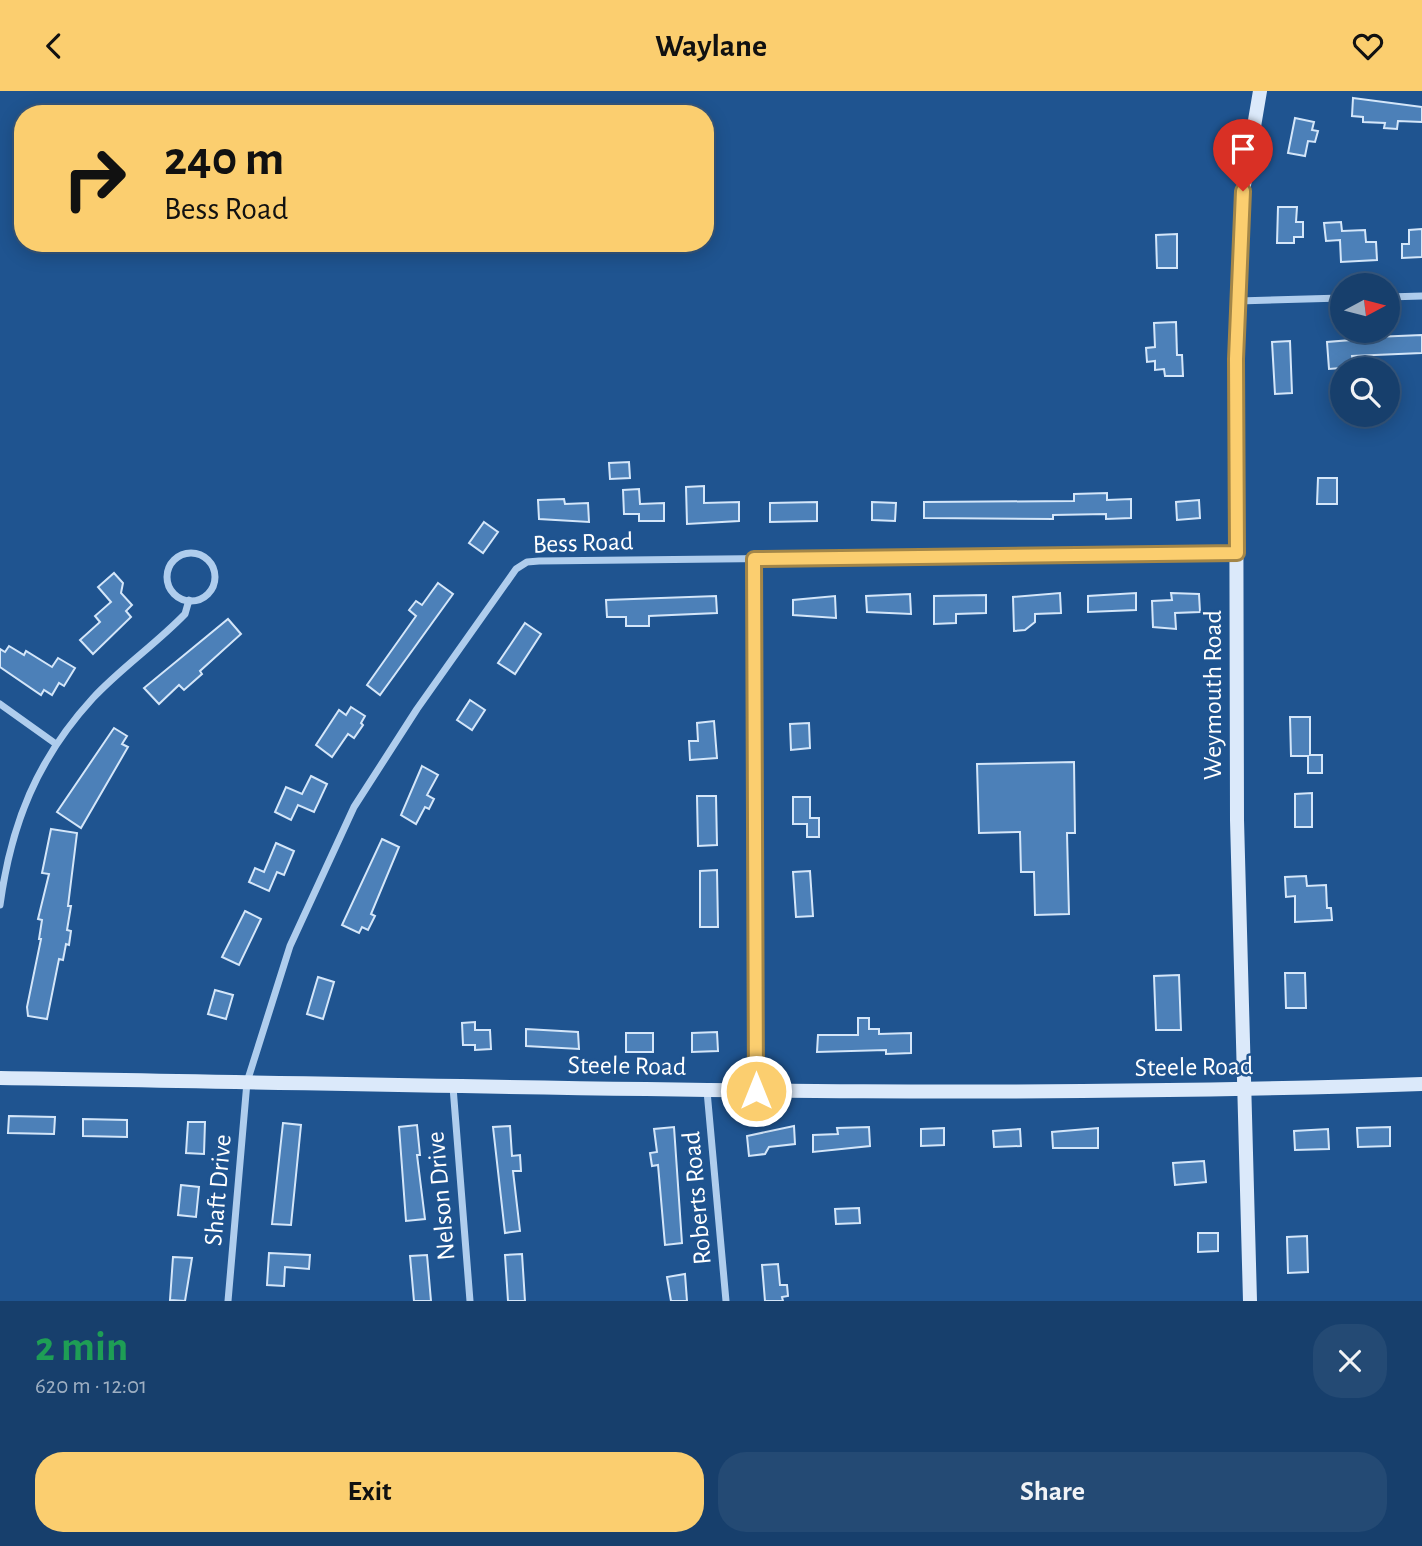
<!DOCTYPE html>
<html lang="en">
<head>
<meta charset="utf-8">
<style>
	:root { --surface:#173f6c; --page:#244a74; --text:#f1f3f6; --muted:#9eafc2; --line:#36587f; --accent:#fbce6f }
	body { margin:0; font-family:"Alegreya Sans",sans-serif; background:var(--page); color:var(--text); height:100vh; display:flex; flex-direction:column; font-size:26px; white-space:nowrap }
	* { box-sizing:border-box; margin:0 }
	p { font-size:23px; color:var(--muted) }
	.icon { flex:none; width:38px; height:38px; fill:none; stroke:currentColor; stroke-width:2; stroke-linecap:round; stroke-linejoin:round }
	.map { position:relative; height:1210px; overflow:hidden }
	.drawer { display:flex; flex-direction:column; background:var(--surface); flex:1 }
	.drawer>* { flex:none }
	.guide { position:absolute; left:14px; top:14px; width:700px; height:147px; border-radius:28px; box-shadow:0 4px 18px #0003,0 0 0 2px var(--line); background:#fbce6f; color:#111; overflow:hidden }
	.needle { width:46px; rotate:83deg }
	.controls { position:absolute; left:1330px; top:182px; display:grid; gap:14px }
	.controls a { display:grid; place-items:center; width:70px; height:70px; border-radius:50%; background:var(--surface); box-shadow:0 4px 18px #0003,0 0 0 2px var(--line); font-size:35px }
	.pin { position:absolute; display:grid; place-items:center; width:60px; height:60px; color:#fff; margin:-72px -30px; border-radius:50% 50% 50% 0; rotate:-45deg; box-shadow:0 0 7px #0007 }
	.pin .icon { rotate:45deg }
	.me { position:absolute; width:77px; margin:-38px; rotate:0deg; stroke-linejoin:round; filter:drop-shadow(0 0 5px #0008) }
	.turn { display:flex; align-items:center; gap:24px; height:147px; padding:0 35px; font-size:32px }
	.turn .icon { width:91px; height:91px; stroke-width:2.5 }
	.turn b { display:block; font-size:49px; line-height:60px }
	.round { display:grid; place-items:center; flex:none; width:74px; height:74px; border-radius:28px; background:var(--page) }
	.headline { display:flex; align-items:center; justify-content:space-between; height:119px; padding:0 35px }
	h1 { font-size:42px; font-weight:700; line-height:52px; color:#1e9e55 }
	.primary-button { display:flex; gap:14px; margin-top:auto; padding:14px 35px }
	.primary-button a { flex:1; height:80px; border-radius:28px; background:var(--accent); color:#111; font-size:28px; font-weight:700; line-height:80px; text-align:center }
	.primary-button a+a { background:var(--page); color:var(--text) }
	header { display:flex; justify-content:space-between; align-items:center; height:91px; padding:0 35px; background:var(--accent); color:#111; font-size:32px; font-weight:700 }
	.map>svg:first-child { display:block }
	.building { fill:#4c80b8; stroke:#d4e6f9; stroke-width:2 }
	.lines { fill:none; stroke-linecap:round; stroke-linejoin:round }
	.street { stroke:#afcded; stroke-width:7 }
	.secondary { stroke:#dbe9fa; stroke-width:14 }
	.route-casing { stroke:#a38648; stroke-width:18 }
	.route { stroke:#fbce6f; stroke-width:12 }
	.labels { text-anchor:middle; stroke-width:5; stroke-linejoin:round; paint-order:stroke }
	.street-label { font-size:26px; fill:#fff; stroke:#1f5490 }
</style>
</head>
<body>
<header><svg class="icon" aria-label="back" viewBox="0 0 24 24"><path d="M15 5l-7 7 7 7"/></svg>Waylane<svg class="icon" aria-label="heart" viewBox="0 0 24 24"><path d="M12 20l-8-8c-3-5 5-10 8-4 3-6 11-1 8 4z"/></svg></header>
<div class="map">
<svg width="1422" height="1210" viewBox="0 0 1422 1210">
	<rect width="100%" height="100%" fill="#1f5490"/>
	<!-- building -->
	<g class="building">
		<polygon points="1353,7 1422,16 1422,31 1398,30 1397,38 1384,37 1385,32 1363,31 1363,26 1352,25"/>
		<polygon points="1295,27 1314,31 1312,39 1318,40 1315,51 1308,50 1305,65 1288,62"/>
		<polygon points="1278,116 1297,116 1296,131 1303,131 1303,146 1294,146 1294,152 1277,152"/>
		<polygon points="1341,131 1342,140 1365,139 1366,151 1376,151 1377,169 1341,171 1340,149 1326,150 1324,132"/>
		<polygon points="1422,138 1422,166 1402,167 1402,153 1409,153 1409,139"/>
		<polygon points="1177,143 1177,177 1157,177 1156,144"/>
		<polygon points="1176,231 1177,264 1182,264 1183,285 1165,285 1164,278 1155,279 1155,270 1147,271 1146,257 1155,256 1154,232"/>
		<polygon points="1422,244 1422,262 1352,265 1353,276 1329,278 1327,251 1351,249 1351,247"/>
		<polygon points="1290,250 1292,302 1275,303 1272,251"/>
		<polygon points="629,371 630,387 610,388 609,372"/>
		<polygon points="1318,387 1337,387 1337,413 1317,413"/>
		<polygon points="704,395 704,412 739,411 739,430 687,433 686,396"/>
		<polygon points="639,398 640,413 664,412 664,430 639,430 639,423 624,423 623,399"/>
		<polygon points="1107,402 1107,409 1131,408 1131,427 1106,428 1106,423 1053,424 1053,428 924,427 924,411 1074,410 1074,403"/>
		<polygon points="564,408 565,413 588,412 589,431 539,428 538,409"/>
		<polygon points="1199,409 1200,427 1177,429 1176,411"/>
		<polygon points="817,411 817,430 770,431 770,412"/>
		<polygon points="872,411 896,412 895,430 872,429"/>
		<polygon points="484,431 498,441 483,462 469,452"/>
		<polygon points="114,482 123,492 121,502 132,514 126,520 131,526 93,563 80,549 100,531 95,525 111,511 98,496"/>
		<polygon points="438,492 453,503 380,604 367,594 416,525 409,519 416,510 422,514"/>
		<polygon points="1060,502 1061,522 1035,523 1035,531 1025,539 1014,540 1013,506"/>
		<polygon points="1136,502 1136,519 1088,521 1088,505"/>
		<polygon points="1171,502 1199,503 1200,521 1175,522 1176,538 1153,536 1152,510 1172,509"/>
		<polygon points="910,503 911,523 867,521 866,505"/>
		<polygon points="986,504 986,522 956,523 956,532 934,533 934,505"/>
		<polygon points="716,505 717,522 649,525 649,535 626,535 626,526 607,526 606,509"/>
		<polygon points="835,505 836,527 793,524 793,509"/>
		<polygon points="228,528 241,543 200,580 202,583 184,599 179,594 159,613 144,597"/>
		<polygon points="525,532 541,543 515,583 498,572"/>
		<polygon points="9,555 24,564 26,560 52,576 58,567 75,577 64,595 59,592 52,604 44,599 41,604 0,576 0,558 5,561"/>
		<polygon points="470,609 485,619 472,639 457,629"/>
		<polygon points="351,616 365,625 361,632 363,634 354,647 348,643 332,666 316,654 339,619 346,624"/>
		<polygon points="1290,626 1310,626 1310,664 1322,664 1322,682 1308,682 1308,665 1291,665"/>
		<polygon points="714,630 717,667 690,669 689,650 698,650 697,632"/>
		<polygon points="809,632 810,657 791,659 790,633"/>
		<polygon points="114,637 127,645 122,653 128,656 81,737 57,721"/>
		<polygon points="1074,671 1075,742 1067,742 1069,823 1035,824 1034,781 1021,781 1020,741 979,742 977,673"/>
		<polygon points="422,675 438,684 427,704 434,708 429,718 425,716 416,733 401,724"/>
		<polygon points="311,685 327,693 314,721 298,714 291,729 275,721 286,696 302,703"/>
		<polygon points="1312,702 1312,736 1295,736 1295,703"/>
		<polygon points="697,705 716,705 717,754 698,755"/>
		<polygon points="793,706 810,706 810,727 819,727 819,746 807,746 807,733 793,733"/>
		<polygon points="51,738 77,742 68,815 71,815 67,839 71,840 69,854 66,853 63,869 59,868 47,928 28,925 27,916 41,848 39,848 42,829 38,828 49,783 42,782"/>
		<polygon points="382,748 399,756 371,823 375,825 368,839 362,836 359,842 342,834"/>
		<polygon points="276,752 294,760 284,784 277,781 269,800 249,791 255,777 264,781"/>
		<polygon points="717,779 718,836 700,836 700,780"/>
		<polygon points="810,780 813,825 796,826 793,781"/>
		<polygon points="1306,785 1307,795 1326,794 1327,817 1331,817 1332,829 1295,831 1295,805 1286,806 1285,786"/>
		<polygon points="245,820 261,828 239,874 222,866"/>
		<polygon points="1285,882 1305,882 1306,917 1286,917"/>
		<polygon points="1179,884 1181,939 1156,939 1154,885"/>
		<polygon points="318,886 334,891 323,928 307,923"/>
		<polygon points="215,899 233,904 226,928 208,923"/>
		<polygon points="858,927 869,927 869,938 879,938 879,943 911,942 911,962 886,963 886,959 817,961 818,944 858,944"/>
		<polygon points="475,931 475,939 490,939 491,958 475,959 475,954 463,954 462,932"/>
		<polygon points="526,938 578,941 579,958 526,955"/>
		<polygon points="717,941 718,960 692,961 692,942"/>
		<rect x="626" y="942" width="27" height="19"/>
		<polygon points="9,1025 55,1026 54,1043 8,1042"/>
		<polygon points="83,1028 127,1029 127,1046 83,1045"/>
		<polygon points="188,1031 205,1031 204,1063 186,1062"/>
		<polygon points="283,1032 301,1034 291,1134 272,1133"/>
		<polygon points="417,1034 420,1064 417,1064 425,1128 406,1130 399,1036"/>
		<polygon points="510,1035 512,1065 520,1064 521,1080 513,1080 520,1140 505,1142 493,1036"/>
		<polygon points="794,1035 795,1053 769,1056 765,1063 749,1065 747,1045"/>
		<polygon points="674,1036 682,1152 665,1154 658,1074 652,1075 650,1062 657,1061 654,1038"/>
		<polygon points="869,1036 870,1055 813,1061 813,1044 838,1043 837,1037"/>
		<polygon points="1390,1036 1390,1055 1358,1056 1357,1037"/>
		<polygon points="944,1037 944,1054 921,1055 921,1038"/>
		<polygon points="1098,1037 1098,1057 1053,1057 1052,1041"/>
		<polygon points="1020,1038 1021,1055 994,1056 993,1040"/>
		<polygon points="1328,1038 1329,1058 1295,1059 1294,1040"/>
		<polygon points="1204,1070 1206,1091 1175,1094 1173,1072"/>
		<polygon points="181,1094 199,1096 196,1126 178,1124"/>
		<polygon points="859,1117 860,1132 836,1133 835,1118"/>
		<polygon points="1198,1142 1218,1142 1218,1160 1198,1161"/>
		<polygon points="1307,1145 1308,1181 1288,1182 1287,1146"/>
		<polygon points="269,1162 310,1164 309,1178 285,1176 284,1195 267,1194"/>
		<polygon points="522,1163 525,1210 508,1210 505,1164"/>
		<polygon points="427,1164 431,1210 414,1210 410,1165"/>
		<polygon points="173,1166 192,1167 185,1210 170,1209"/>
		<polygon points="778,1173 780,1194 787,1194 788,1205 782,1206 783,1210 765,1210 762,1174"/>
		<polygon points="685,1183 687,1210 671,1210 667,1186"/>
	</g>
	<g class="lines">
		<!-- street -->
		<g class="street">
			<polyline points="1388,206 1422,205"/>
			<polyline points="1238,210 1342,207"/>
			<circle cx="191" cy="486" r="24"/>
			<polyline points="754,468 756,1000"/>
			<polyline points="0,613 56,653"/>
			<path d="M0 814C11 733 37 668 93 607 121 577 156 553 185 523L189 509"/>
			<polyline points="453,996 470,1210"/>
			<polyline points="707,1000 726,1210"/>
			<polyline points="228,1210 247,991 290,855 354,716 417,618 516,478 527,471 539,470 1237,462"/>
		</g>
		<!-- secondary -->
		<g class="secondary">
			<path d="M0 987C474 994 948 1010 1422 993"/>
			<polyline points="1250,1210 1237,729 1236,268 1243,100 1260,0"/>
		</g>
	</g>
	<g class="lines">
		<defs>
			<polyline id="route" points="756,1000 754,468 1237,462 1236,268 1243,100"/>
		</defs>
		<!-- route casing -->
		<use href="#route" class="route-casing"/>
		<!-- route -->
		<use href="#route" class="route"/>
	</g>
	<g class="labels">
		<!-- street labels -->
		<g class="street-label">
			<text transform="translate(583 451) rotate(-2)" y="9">Bess Road</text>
			<text transform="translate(1212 604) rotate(-90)" y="9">Weymouth Road</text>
			<text transform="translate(627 974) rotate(1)" y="9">Steele Road</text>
			<text transform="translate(1194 975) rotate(-1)" y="9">Steele Road</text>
			<text transform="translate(217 1099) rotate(-85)" y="9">Shaft Drive</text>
			<text transform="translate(440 1105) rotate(-95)" y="9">Nelson Drive</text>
			<text transform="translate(696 1107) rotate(-95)" y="9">Roberts Road</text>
		</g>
	</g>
</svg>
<div class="controls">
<a><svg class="needle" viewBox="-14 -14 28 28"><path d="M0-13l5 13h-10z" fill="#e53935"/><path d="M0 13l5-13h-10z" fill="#9eafc2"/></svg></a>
<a><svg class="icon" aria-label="search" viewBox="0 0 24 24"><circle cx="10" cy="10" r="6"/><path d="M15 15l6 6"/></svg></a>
</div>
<div class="pin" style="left:1243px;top:100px;background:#d93025"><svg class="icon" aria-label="arrive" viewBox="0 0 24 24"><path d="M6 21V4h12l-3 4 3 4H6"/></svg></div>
<svg class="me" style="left:756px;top:1000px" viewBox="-20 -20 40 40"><circle r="17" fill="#fbce6f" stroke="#fff" stroke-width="3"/><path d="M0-11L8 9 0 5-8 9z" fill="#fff"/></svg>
<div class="guide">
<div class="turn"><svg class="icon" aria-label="right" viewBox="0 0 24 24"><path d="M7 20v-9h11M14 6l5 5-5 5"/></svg><div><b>240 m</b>Bess Road</div></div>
</div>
</div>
<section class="drawer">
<div class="headline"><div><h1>2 min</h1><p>620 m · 12:01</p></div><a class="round"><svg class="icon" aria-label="close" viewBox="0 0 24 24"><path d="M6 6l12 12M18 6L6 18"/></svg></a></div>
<div class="primary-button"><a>Exit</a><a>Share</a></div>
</section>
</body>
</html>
